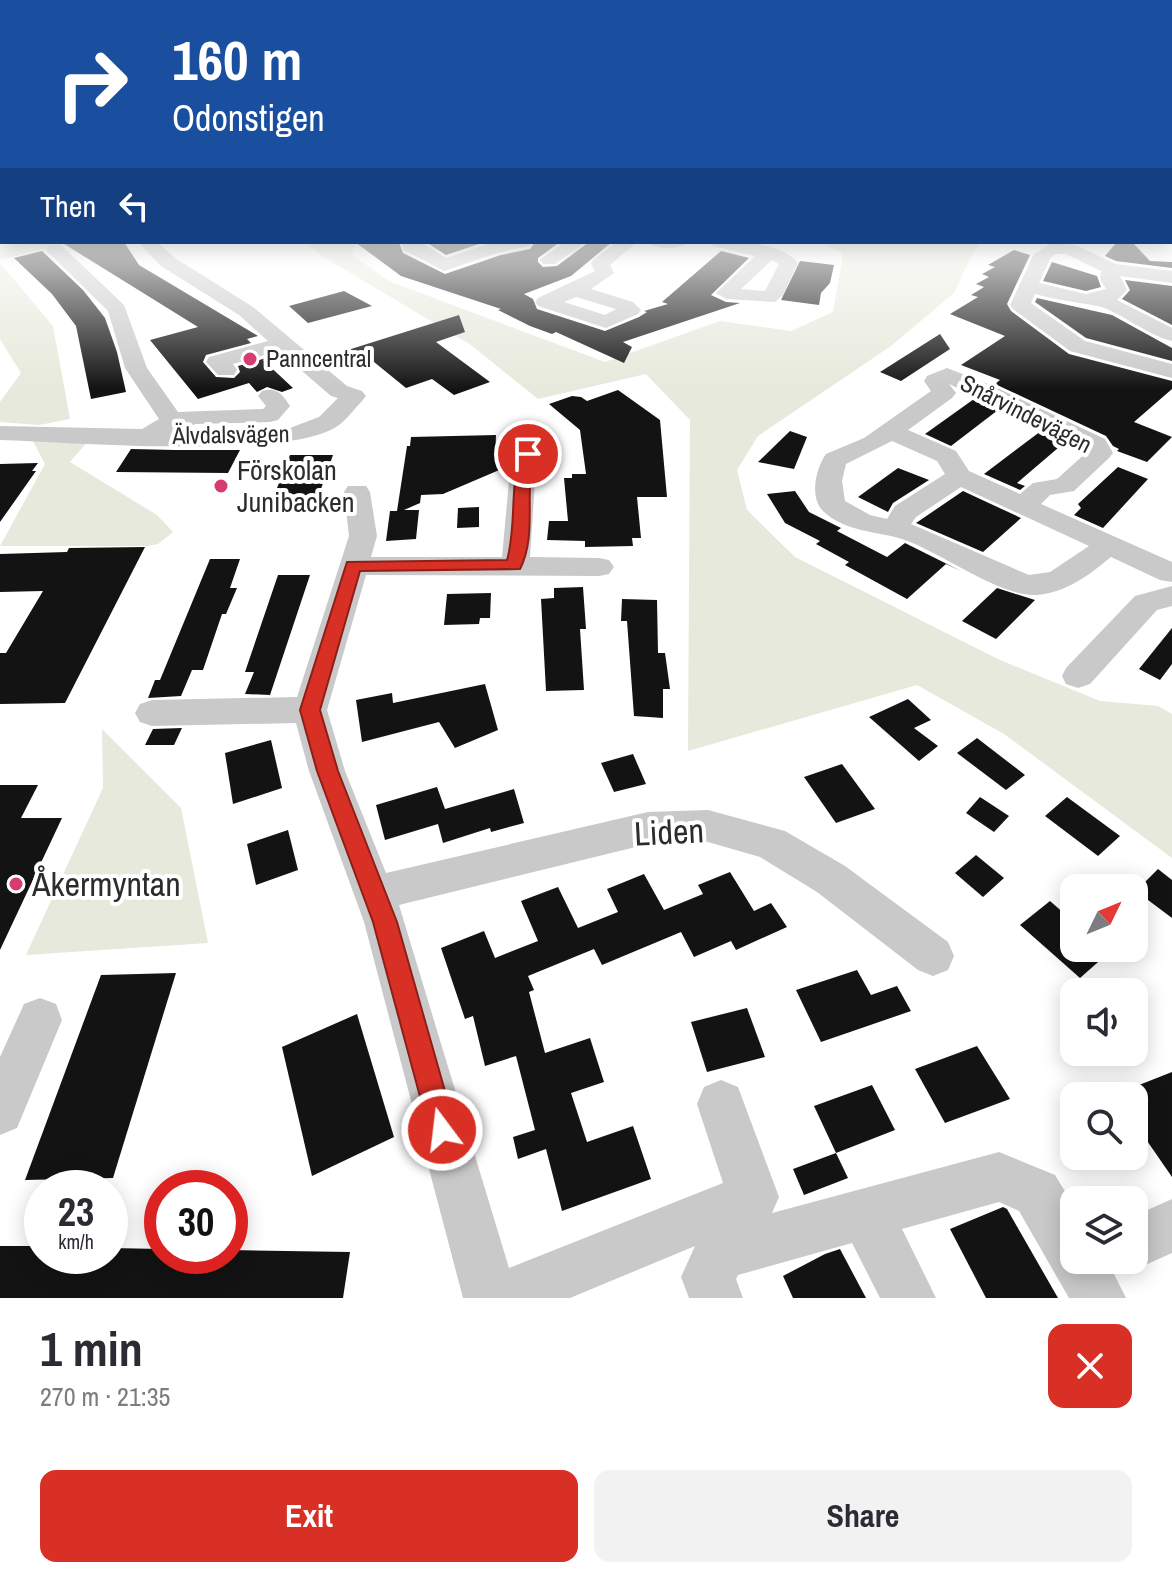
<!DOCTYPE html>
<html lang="en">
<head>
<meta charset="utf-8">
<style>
	:root { --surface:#fff; --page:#f2f2f3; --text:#2b2b33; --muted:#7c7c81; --accent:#d93025 }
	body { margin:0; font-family:"Archivo Narrow",sans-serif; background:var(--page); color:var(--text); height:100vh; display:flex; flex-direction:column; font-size:30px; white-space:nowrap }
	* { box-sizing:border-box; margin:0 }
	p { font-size:26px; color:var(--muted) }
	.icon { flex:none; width:44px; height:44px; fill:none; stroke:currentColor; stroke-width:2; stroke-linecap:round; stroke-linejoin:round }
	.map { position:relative; height:1298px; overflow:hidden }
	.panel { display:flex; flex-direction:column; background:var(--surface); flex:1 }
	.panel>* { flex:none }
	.hud { position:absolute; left:0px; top:0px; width:1172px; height:244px; box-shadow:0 4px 20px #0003; background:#1a4fa0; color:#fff; overflow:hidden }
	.needle { width:52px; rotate:47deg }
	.fabs { position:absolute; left:1060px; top:874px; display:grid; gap:16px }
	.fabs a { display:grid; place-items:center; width:88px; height:88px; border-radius:16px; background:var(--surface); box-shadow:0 4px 20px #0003; font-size:40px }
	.speed { position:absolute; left:24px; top:1170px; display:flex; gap:16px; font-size:40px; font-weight:700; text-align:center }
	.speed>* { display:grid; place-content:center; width:104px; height:104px; border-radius:50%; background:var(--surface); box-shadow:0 4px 20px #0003; line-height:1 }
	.speed small { font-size:20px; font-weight:400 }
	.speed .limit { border:12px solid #d22; background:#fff; color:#111 }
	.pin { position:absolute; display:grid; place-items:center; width:68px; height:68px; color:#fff; margin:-34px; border:4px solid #fff; border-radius:50%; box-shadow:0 2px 8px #0007 }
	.me { position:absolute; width:88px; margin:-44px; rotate:345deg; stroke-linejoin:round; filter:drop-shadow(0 0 6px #0008) }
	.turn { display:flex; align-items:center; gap:28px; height:168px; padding:0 40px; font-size:36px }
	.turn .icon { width:104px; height:104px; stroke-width:2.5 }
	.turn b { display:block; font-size:56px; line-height:68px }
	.then { display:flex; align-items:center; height:76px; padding:0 40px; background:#0003; gap:16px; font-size:30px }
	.round { display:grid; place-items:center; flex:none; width:84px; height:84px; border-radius:16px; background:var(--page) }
	.summary { display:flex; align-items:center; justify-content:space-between; height:136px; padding:0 40px }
	h1 { font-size:48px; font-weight:700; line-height:60px }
	.action { display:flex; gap:16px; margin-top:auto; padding:16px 40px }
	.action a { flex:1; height:92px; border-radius:16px; background:var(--accent); color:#fff; font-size:32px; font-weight:700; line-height:92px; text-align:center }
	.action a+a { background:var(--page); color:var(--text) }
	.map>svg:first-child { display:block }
	.green { fill:#e6e9db }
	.building { fill:#131313 }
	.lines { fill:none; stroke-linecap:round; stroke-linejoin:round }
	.minor { fill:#c9c9c9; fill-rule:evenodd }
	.route { fill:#d93025; stroke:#8d1f18; stroke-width:2 }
	.poi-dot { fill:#d73b72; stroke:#fff; stroke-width:3 }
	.labels { text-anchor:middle; stroke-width:8; stroke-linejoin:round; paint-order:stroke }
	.far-poi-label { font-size:24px; fill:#2c2c2c; stroke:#fff; text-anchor:start }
	.far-street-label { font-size:24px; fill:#2c2c2c; stroke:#fff }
	.poi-label { font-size:28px; fill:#2c2c2c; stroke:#fff; text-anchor:start }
	.near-street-label { font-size:34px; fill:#2c2c2c; stroke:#fff }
	.near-poi-label { font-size:34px; fill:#2c2c2c; stroke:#fff; text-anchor:start }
</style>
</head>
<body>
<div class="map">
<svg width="1172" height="1298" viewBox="0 0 1172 1298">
	<rect width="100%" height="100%" fill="#fff"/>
	<!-- green -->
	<g class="green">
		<polygon points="2,210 2,242 68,242 0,260"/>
		<polygon points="305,242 358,242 351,254 389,281 605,362 720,321 791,331 833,312 843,254 821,242 981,242 972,254 954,293 891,346 758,436 737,470 747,510 795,557 1000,660 1100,701 1158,706 1172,714 1172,858 1004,734 917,685 688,751 690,420 646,374 538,399 471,345 322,256"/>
		<polygon points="0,263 53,326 70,419 39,425 0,422 0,402 21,373 0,339"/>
		<polygon points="89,440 70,462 157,515 173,532 158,544 148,546 0,546 45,464 33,441"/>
		<polygon points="102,729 181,808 208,943 26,955 103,788"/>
	</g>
	<!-- building -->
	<g class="building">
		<polygon points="61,242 124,242 139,265 258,336 247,339 251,343 206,355 203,362 216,377 234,378 240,372 238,366 266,358 263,360 293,388 282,392 267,387 257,392 249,383 198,399 150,340 198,327"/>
		<polygon points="355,242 399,242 403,253 445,274 501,255 530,249 535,242 560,242 538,258 538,262 543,267 557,266 589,242 612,242 571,276 524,294 533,299 537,309 605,331 639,317 647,312 644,311 668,304 662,302 721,251 749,258 711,295 726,302 740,303 623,342 632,347 624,363 556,332 552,334 530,326 498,310 501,309 401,276"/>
		<polygon points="426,242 485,242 446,255"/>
		<polygon points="1117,242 1132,242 1150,261 1172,262 1172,268 1116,261 1105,256"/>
		<polygon points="1014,250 1030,255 1007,304 1011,311 1069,354 1172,381 1172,389 1134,422 1172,437 1147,462 1117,451 1119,449 1113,446 1106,436 995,384 1000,380 961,365 1005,336 950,314 978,297 971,295 984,287 976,284 989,277 982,274 995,267 988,265"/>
		<polygon points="42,251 83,290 105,318 117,352 126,392 91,399 76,326 52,294 14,258"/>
		<polygon points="800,261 834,265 830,283 821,293 819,305 781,300"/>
		<polygon points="1052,262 1097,276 1101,287 1086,291 1043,281"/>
		<polygon points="1125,280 1172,286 1172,325 1122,299 1130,290"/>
		<polygon points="344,291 372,306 308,323 289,306"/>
		<polygon points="1037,298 1112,315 1172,348 1172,361 1086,338 1035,302"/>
		<polygon points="459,315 465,332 436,342 490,382 454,395 432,379 406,388 374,362 350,370 332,355"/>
		<polygon points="940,334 950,349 901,381 880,372"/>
		<polygon points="618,390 660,420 667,497 637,497 641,538 632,538 633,546 585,547 585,541 547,540 549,521 568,521 564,478 572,478 572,474 586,474 580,430 549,404 572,396 581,397 587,401"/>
		<polygon points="974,399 998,410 951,446 925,434"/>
		<polygon points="790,431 807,437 794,469 758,462"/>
		<polygon points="1041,431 1065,442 1017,483 1025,486 1020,490 984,474"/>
		<polygon points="496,435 495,461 504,468 443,494 421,495 420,503 404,510 419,510 416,539 386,541 390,511 397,511 407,446 410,446 411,437"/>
		<polygon points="131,449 175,450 240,450 228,473 116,472"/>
		<polygon points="290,455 333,455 316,503 277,488"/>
		<polygon points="38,463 32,471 36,471 0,522 0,464"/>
		<polygon points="1118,467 1148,479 1103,528 1074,515 1081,508 1078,504"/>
		<polygon points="898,468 929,480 893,503 888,512 858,497"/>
		<polygon points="795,491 809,512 841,528 837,531 887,557 905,543 961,571 946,564 907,599 845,565 849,562 816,544 820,541 785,523 767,494"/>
		<polygon points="963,491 1021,518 983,552 916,523"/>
		<polygon points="479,507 479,527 457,528 458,508"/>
		<polygon points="145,547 65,703 0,704 0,653 6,653 43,591 0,592 0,554 67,552 69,548"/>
		<polygon points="210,559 240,559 230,588 237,588 226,614 222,614 203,670 192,670 181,696 148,698 155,680 160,680"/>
		<polygon points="278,575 310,575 270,695 245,694 254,672 245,672"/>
		<polygon points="583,587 586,629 580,629 584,690 546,691 541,599 554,598 554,588"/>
		<polygon points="997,588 1035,600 996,639 962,621"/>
		<polygon points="491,593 490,618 480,618 479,624 444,625 447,594"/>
		<polygon points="622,599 657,600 658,653 665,653 670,689 663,689 663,718 634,716 627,621 621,621"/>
		<polygon points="1172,628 1172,664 1160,680 1139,669"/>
		<polygon points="485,684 498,730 455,748 439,722 362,742 356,700 392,693 393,703"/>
		<polygon points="908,699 931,720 914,728 938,746 919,761 869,717"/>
		<polygon points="182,728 174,745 145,745 153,729"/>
		<polygon points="977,738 1025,775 1006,790 957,753"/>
		<polygon points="271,740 282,788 233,804 225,753"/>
		<polygon points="633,754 646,784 614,792 601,763"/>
		<polygon points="842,764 875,809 836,823 804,777"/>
		<polygon points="0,785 38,785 21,818 62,818 0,950"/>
		<polygon points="437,787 445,809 514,789 524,823 491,832 490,828 443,843 438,824 385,840 376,805"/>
		<polygon points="980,797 1009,816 994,832 966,813"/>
		<polygon points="1067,797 1120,836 1098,856 1045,816"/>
		<polygon points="288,830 298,870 256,885 247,844"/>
		<polygon points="976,855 1004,878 983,897 955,873"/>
		<polygon points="1158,869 1172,880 1172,918 1136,891"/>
		<polygon points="730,872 754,911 771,903 787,927 736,950 731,941 694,957 681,932 602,965 594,949 528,976 534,990 529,992 545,1053 590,1038 604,1082 571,1093 587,1142 633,1126 651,1179 562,1211 546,1149 518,1159 513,1137 535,1130 516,1056 485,1066 473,1016 465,1019 441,948 484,931 495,958 538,941 521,901 558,887 578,928 618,912 607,889 644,874 664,910 703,894 698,885"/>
		<polygon points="1050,901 1074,922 1074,948 1114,948 1080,978 1020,925"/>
		<polygon points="857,970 871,995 897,986 911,1011 821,1042 796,990"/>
		<polygon points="176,973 113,1178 25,1180 101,975"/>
		<polygon points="747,1008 765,1057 707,1072 691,1022"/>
		<polygon points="357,1014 394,1137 312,1176 282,1047"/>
		<polygon points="977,1046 1010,1099 945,1123 915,1069"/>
		<polygon points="1172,1072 1172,1177 1134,1122 1134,1087"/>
		<polygon points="872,1085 895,1130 836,1153 814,1106"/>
		<polygon points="836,1153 848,1178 804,1195 793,1169"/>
		<polygon points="1003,1207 1007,1209 1058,1298 986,1298 950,1229"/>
		<polygon points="0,1246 42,1246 42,1256 110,1256 110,1248 162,1249 162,1256 230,1256 230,1250 350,1252 343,1298 0,1298"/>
		<polygon points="840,1249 866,1298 793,1298 783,1276 825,1254"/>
	</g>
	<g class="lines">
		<!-- minor -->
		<g class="minor">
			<rect x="1170" y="220" width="2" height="10"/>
			<path d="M138 242H157L175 258 253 307 347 386 362 391 366 396 362 401C354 409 346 421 336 427 285 460 69 442 0 440V426L142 429 159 419 125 368 108 311 49 253 46 249 49 245H61L124 305 147 368 178 412 263 409 266 406 258 396 262 391C277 387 282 394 290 406L278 420 270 422 196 424 174 430 290 428 319 417 338 398 331 396 279 351 233 364 237 370 234 375H218L206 362 209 357 268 341 239 315 161 266Z"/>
			<polygon points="402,242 420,242 446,258 494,242 532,242 529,246 500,252 444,271 404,250"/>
			<polygon points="565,242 586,242 555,264 543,264 540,260"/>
			<path d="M617 242H637L610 265 614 273 591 289 633 302 641 310 638 314 606 328 538 306 535 302 538 298 595 271 591 264 593 260ZM576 297 616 309 605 315 564 302Z"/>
			<path d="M648 242H689C680 250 657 250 648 242Z"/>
			<path d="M711 242C738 242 780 241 798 263L783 295 775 302 726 299 716 293 755 256 714 246ZM772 260 779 264 765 291 741 289Z"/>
			<path d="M1052 243 1076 245 1115 264 1172 271V283L1120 276 1127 290 1117 300 1172 328V341C1146 335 1116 309 1097 306 1076 302 1056 300 1035 294L1031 303 1085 341 1172 364V378L1070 351 1013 309 1010 305 1034 254ZM1056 254H1066L1101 271 1100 279 1106 289 1086 294 1039 283 1051 257Z"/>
			<path d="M947 368 993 386 1105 439 1113 453 1109 458 1074 491 1050 495 1041 504 1172 562V582L1160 580 1111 557C1089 575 1066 593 1036 595 1000 597 939 551 902 539 876 531 845 532 823 511 809 497 816 468 826 454L864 438 931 391 924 381 927 376ZM949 384 1085 448 1087 452 1057 479 1033 483 1020 494 969 471 956 451 908 430 952 398 956 393ZM892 441 937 461 945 474 895 506 887 519 870 515 845 501 842 481 846 464ZM961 487 1089 546 1050 572 1029 575 911 524 916 517Z"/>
			<polygon points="528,446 537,449 541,454 535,481 530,557 599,558 609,560 614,567 609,574 599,576 366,575 327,710 345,771 386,873 648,812 708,810 785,831 845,866 948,942 954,956 948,970 933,976 918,970 817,892 760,857 708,842 648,844 399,905 509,1268 723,1183 697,1104 704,1087 721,1080 738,1087 779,1197 772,1213 999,1152 1055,1175 1074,1206 1074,1260 1107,1260 1126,1298 1069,1298 1019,1211 999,1202 902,1229 936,1298 880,1298 852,1243 738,1275 736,1279 743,1298 689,1298 681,1277 695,1246 570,1298 463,1298 364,922 309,771 296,723 152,726 140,722 135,713 140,704 152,700 297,697 349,536 344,492 348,486 366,486 370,492 377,536 371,557 502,557 509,481 519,449"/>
			<polygon points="1172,586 1172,606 1157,610 1090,684 1078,688 1066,684 1062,676 1066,668 1135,596"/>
			<polygon points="40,998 56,1004 62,1020 17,1128 0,1135 0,1057 24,1004"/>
			<polygon points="1172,1199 1172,1253 1134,1270 1115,1263 1114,1260 1134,1260 1134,1216"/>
		</g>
	</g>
	<!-- sky -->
	<linearGradient id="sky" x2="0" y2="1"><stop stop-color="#9bc7e8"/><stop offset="0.53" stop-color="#fff"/><stop offset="1" stop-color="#fff" stop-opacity="0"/></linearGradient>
	<rect width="1172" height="389" fill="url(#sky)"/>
	<!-- route -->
	<path class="route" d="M528 450 535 454C523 491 538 534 520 569L360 571 320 710 338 771 397 922 456 1130 452 1139 442 1143 433 1139 429 1130 373 922 317 771 300 710 347 562 507 560C517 525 509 488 521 454Z"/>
	<!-- markers -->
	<g class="poi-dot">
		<circle cx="250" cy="359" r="8"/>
		<circle cx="221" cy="486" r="8"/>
		<circle cx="16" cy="884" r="8"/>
	</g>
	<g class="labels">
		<!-- far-poi labels -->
		<g class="far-poi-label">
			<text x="266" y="367">Panncentral</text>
		</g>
		<!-- far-street labels -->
		<g class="far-street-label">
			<text transform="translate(1026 414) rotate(27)" y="8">Snårvindevägen</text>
			<text transform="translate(231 435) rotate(-1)" y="8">Älvdalsvägen</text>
		</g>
		<!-- poi labels -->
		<g class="poi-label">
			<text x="237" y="480">Förskolan<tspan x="237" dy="32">Junibacken</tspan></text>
		</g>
		<!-- near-street labels -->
		<g class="near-street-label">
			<text transform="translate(669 832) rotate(-3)" y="12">Liden</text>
		</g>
		<!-- near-poi labels -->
		<g class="near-poi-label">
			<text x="32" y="896">Åkermyntan</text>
		</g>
	</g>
</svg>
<div class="fabs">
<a><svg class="needle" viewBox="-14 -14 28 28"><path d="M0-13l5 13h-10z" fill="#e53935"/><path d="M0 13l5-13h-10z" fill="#7c7c81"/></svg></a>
<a><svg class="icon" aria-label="sound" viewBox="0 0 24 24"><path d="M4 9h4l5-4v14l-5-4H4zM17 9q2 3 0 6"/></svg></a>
<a><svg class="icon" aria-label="search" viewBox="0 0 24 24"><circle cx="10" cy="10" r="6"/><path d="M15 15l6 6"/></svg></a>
<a><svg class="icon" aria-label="layers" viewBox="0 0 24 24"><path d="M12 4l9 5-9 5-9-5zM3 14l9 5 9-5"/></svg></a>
</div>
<div class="speed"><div>23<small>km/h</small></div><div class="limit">30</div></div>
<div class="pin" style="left:528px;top:454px;background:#d93025"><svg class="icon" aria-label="arrive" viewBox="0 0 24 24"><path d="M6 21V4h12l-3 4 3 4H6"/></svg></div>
<svg class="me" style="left:442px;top:1130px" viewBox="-20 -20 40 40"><circle r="17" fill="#d93025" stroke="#fff" stroke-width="3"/><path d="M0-11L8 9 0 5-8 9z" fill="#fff"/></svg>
<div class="hud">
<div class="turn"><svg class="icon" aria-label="right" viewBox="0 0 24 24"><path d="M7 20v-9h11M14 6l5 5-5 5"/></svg><div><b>160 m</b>Odonstigen</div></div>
<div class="then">Then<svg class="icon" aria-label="left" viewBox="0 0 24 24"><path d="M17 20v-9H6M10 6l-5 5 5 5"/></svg></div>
</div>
</div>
<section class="panel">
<div class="summary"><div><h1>1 min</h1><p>270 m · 21:35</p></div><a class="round" style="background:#d93025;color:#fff"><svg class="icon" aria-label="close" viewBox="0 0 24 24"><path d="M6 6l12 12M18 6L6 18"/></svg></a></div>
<div class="action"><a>Exit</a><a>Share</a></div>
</section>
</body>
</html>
